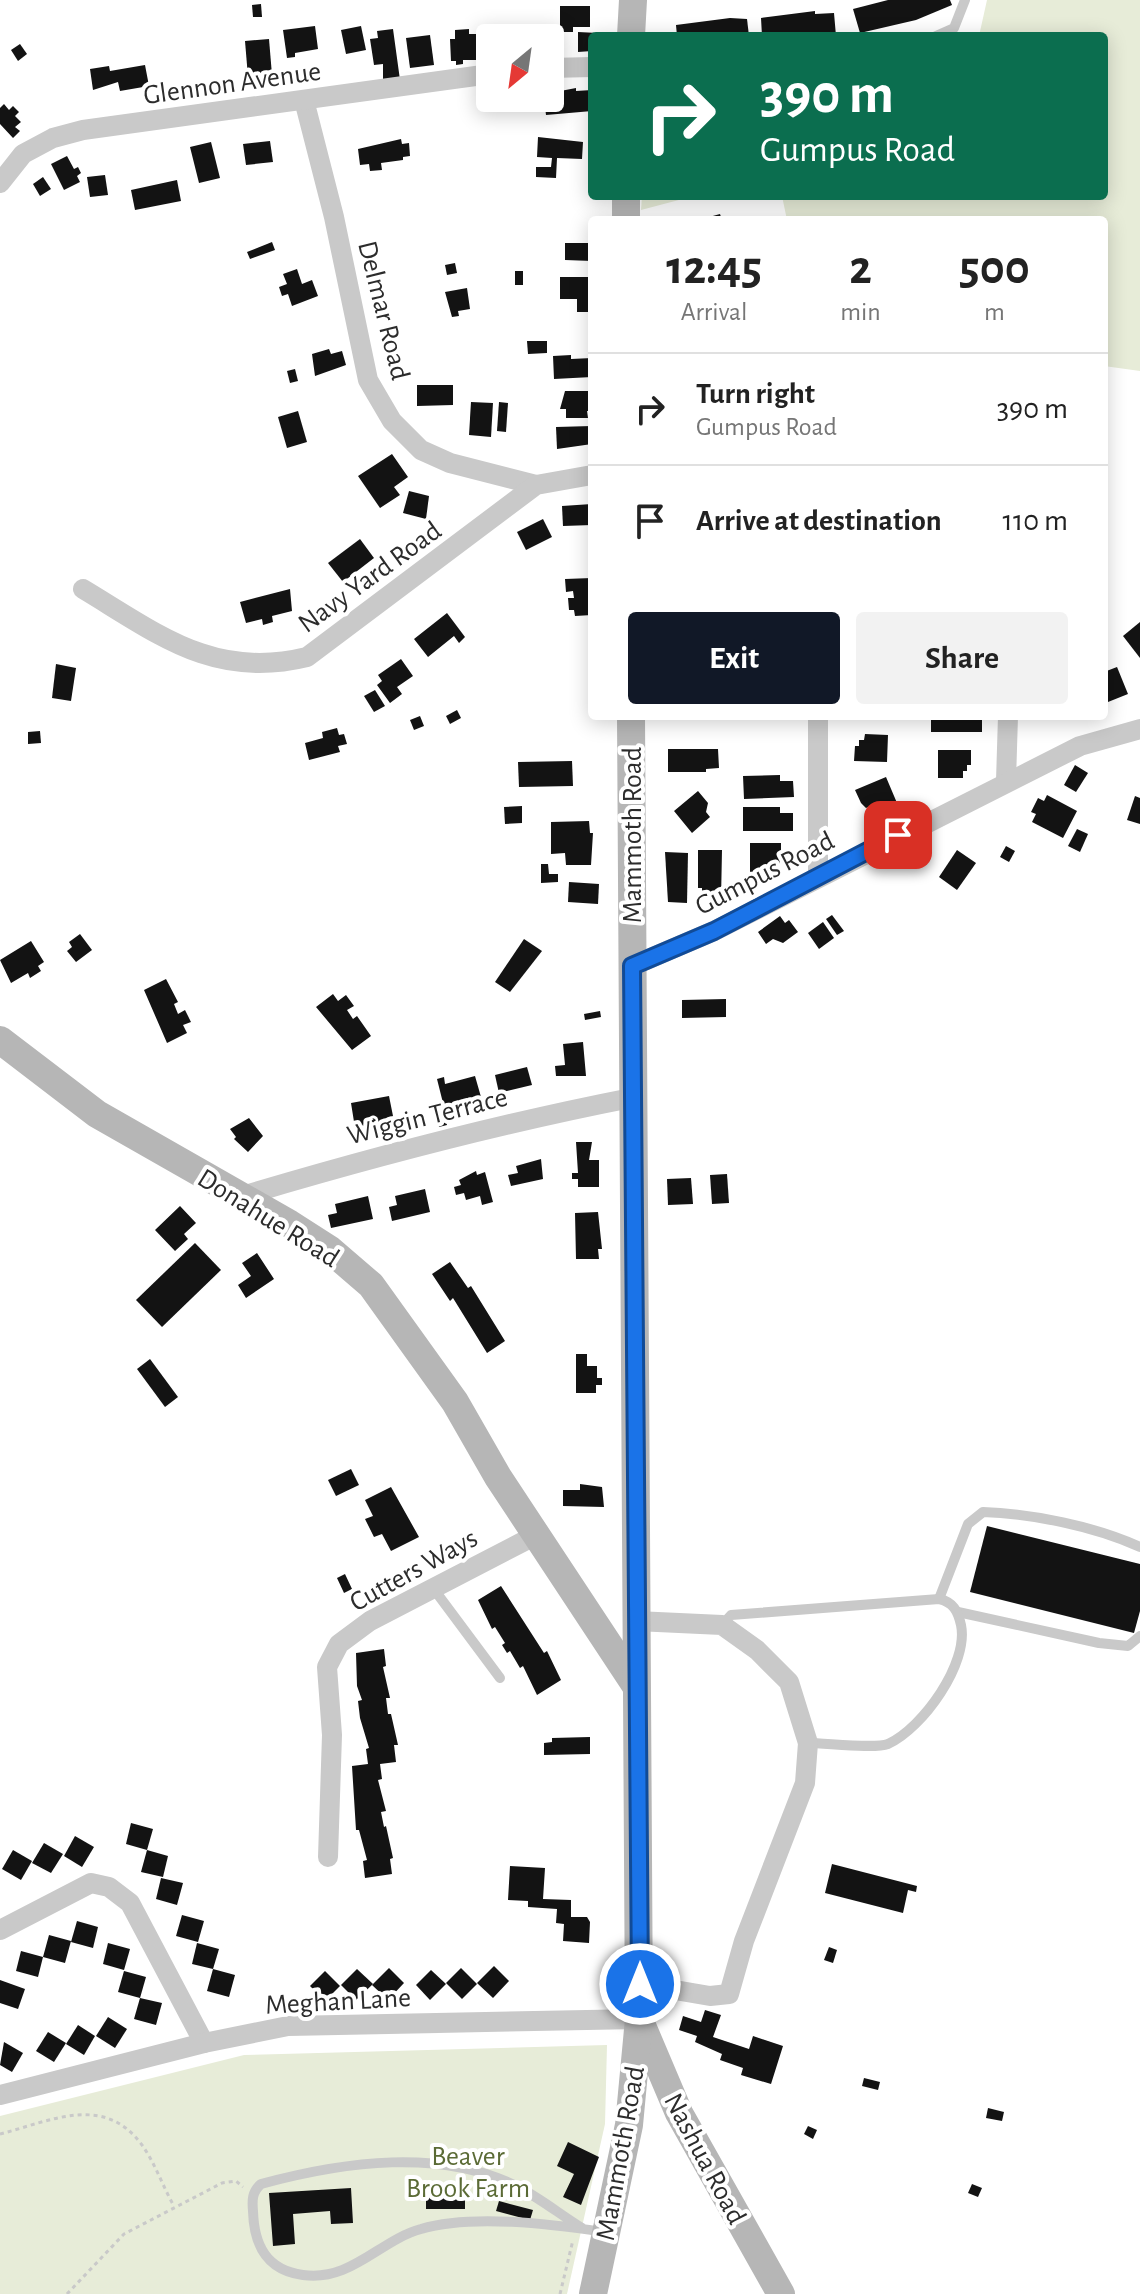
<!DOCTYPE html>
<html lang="en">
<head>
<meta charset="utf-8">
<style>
	:root { --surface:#fff; --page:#f2f2f2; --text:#222; --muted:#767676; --line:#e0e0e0; --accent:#111827 }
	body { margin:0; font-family:"Alegreya Sans",sans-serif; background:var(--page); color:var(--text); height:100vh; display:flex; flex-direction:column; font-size:30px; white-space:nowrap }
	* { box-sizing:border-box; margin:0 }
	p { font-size:26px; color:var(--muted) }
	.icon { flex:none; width:44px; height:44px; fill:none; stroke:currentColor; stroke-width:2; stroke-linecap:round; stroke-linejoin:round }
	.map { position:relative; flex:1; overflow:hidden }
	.drawer { position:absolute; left:588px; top:216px; width:520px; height:504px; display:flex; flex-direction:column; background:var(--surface); border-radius:8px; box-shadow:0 4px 20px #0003 }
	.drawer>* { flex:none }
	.banner { position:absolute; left:588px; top:32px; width:520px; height:168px; border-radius:8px; box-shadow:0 4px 20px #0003; background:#0b6e4f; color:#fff; overflow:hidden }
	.needle { width:52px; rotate:209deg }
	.controls { position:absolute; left:476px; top:24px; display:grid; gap:16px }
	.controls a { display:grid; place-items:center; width:88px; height:88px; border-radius:8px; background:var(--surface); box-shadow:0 4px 20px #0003; font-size:40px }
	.pin { position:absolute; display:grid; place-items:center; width:68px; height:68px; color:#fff; margin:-34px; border-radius:16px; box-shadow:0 4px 12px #0006 }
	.me { position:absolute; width:88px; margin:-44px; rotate:0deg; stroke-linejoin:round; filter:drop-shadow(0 0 6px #0008) }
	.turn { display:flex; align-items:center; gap:28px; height:168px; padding:0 40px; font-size:36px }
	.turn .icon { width:104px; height:104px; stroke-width:2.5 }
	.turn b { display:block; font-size:56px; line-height:68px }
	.eta { display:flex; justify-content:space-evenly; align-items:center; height:136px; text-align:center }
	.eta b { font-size:48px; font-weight:700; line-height:56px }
	.action { display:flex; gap:16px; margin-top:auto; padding:16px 40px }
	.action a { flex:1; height:92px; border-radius:8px; background:var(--accent); color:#fff; font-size:32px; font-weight:700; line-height:92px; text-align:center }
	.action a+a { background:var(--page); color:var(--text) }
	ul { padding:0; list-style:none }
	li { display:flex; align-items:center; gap:24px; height:112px; padding:0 40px; border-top:2px solid var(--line) }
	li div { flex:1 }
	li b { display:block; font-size:30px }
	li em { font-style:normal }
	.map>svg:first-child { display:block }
	.green { fill:#e7ecd8 }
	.building { fill:#131313 }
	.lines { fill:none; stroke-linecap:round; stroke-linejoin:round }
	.path { stroke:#c9c9c9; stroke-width:3; stroke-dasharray:4 4; stroke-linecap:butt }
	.service { stroke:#c9c9c9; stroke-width:10 }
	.minor { stroke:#c9c9c9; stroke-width:20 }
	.secondary { stroke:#b6b6b6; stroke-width:28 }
	.route-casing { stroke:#114b97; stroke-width:20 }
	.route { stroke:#1a73e8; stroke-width:14 }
	.labels { text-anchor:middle; stroke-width:8; stroke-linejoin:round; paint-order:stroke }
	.street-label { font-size:28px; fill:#2c2c2c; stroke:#fff }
	.park-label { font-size:28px; fill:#5b6b36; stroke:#fff }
</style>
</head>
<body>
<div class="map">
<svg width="1140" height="2294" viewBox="0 0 1140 2294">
	<rect width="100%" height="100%" fill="#fff"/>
	<!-- green -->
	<g class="green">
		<polygon points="987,0 1140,0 1140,371 1104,366 1104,220 787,220 782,196 1104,196 1104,36 979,36"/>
		<polygon points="642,196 694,196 641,210"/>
		<polygon points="607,2045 605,2124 567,2294 0,2294 0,2116 244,2055"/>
	</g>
	<!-- building -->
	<g class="building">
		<polygon points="888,0 950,0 952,5 916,20 860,33 853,9"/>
		<polygon points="261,4 262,17 253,17 252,5"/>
		<polygon points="560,6 590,6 590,27 573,27 573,32 560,32"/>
		<polygon points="815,11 815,14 834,13 836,36 762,36 761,18"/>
		<polygon points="730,18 747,19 749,36 677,36 676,25"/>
		<polygon points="315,26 318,49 295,53 295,57 287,58 283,30"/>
		<polygon points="361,26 366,50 346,54 341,30"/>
		<polygon points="393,29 400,80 383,82 383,64 374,65 370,39 378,38 377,31"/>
		<polygon points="469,29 469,34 488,34 489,60 463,60 463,64 456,65 456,61 451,61 450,39 455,39 455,30"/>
		<polygon points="578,32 598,33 598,36 592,36 592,51 578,52"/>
		<polygon points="430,35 434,65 410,68 406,38"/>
		<polygon points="269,39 272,75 248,77 245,41"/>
		<polygon points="20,44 27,54 18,61 11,50"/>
		<polygon points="145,65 149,86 120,91 118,82 93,90 90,69 109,66 110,71"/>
		<polygon points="576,88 576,91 592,90 592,111 546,115 544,98 550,98 550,93"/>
		<polygon points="4,104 9,110 13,106 19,112 15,116 21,122 15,127 20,131 13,138 0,124 0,108"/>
		<polygon points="538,137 583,142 582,159 557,158 556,178 536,177 536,167 551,167 552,158 537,157"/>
		<polygon points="401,139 402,144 409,143 410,156 403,157 403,160 381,163 382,170 370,171 369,164 360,165 358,149"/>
		<polygon points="270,141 273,162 246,165 243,144"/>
		<polygon points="211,142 220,178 199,183 190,147"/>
		<polygon points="67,156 74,169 78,167 81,173 77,176 80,182 64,190 51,164"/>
		<polygon points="105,175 108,195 90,197 87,177"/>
		<polygon points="43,177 51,189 40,196 33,184"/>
		<polygon points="177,180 181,201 135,210 131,190"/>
		<polygon points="720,214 722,220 702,220 702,219"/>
		<polygon points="272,242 275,250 250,259 247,252"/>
		<polygon points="565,243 592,243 592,261 565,260"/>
		<polygon points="455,263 457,273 447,275 445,265"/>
		<polygon points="297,269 302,284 312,280 318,296 292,306 288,294 282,296 279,287 287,284 283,274"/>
		<rect x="515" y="271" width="8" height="14"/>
		<polygon points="560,277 590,277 588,312 577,312 577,299 560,299"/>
		<polygon points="467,288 470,309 458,311 459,316 452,317 445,292"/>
		<polygon points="527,341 547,341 547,353 528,354"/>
		<polygon points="329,349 331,354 342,351 346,365 315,376 312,354"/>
		<polygon points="571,355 571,359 592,358 592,377 554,379 553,356"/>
		<polygon points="295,369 298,381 290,383 287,371"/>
		<polygon points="417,385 453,385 453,405 417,406"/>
		<polygon points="565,391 592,391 592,411 587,411 588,418 566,418 566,409 560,409"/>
		<polygon points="471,402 493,403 491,437 469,435"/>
		<polygon points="499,402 508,403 506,432 497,431"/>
		<polygon points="298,411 307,442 287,448 278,417"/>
		<polygon points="592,426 592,444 557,449 556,427"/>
		<polygon points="392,454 408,477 394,487 400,495 380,508 358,476"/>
		<polygon points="409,491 429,496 426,519 403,513"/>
		<polygon points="592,504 592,525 563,526 562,506"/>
		<polygon points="543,519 552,537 526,550 517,532"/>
		<polygon points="360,539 374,558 343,582 328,563"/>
		<polygon points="592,578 592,615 575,616 574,610 569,610 568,598 574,598 573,591 566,592 565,579"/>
		<polygon points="290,589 292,611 272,616 273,622 263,625 262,619 246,623 240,602"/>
		<polygon points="447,613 465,637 459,643 454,636 428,657 414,639"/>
		<polygon points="1140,622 1140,658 1123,636"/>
		<polygon points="401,659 413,676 397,687 402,694 390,703 377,685 382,681 378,675"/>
		<polygon points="56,664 76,668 71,701 52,698"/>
		<polygon points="1117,667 1128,694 1108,702 1104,698 1104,672"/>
		<polygon points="375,690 385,706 374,712 364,696"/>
		<polygon points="457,710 461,718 450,724 446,716"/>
		<polygon points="420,716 424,726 414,730 410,720"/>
		<rect x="931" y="716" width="51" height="16"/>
		<rect x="1050" y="716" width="24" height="4"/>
		<polygon points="337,728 339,735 344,734 347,744 338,746 340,752 309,760 305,743 323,738 322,732"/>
		<polygon points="40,731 41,743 28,744 28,732"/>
		<polygon points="865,734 888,735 887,762 854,761 855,746 859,746 859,740 864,740"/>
		<polygon points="668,749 718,749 719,768 706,769 706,772 668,772"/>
		<polygon points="938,750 971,750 971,765 967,765 967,771 963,771 963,778 938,778"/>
		<polygon points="572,761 573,786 519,787 518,762"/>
		<polygon points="1075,765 1088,773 1076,792 1064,785"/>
		<polygon points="780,775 780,781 793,781 794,797 744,799 743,776"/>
		<polygon points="886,777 897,803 874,813 871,806 866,808 861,803 855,790"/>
		<polygon points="698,791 708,803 706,812 710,817 692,833 674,811"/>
		<polygon points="1047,795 1077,811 1063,838 1032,822 1036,814 1031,812 1038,798 1044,801"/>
		<polygon points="1135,796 1140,798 1140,824 1127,820"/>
		<polygon points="522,806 522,823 505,824 504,807"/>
		<polygon points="743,807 780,807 780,813 793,813 793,831 743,831"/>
		<polygon points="589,821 590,833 593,833 591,865 566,865 565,853 551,854 551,822"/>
		<polygon points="1077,829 1088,834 1080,852 1068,846"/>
		<polygon points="750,843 781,843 781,857 779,864 774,864 774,872 750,872"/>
		<polygon points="1006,846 1015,851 1009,862 1000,857"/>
		<polygon points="698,850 722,850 721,900 702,900 702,888 698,888"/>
		<polygon points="957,850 976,863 957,890 939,877"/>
		<polygon points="665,852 688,853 687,903 668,902"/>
		<polygon points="541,864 548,864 549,874 558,874 558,882 541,883"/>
		<polygon points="569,882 599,884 598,904 568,902"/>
		<polygon points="832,915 844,931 837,935 826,919"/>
		<polygon points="780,916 785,923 789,920 798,932 783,943 773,939 766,944 758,932"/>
		<polygon points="823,922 834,938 819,949 808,933"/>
		<polygon points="80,934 92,950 76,962 67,951 72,947 69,942"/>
		<polygon points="524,939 542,951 510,992 495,982"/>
		<polygon points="31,941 44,962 38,966 41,971 30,978 28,973 11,983 0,960"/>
		<polygon points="166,979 178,1002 174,1004 178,1014 185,1010 191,1022 183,1025 187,1033 167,1043 144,990"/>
		<polygon points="333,994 338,1001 346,995 354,1006 347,1010 353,1019 357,1016 371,1036 352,1050 316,1007"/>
		<polygon points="726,999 726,1017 682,1018 682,1000"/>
		<polygon points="600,1011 601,1017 585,1020 584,1014"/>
		<polygon points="583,1042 586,1076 556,1076 555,1066 565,1065 563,1044"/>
		<polygon points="527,1067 532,1085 499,1093 495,1075"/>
		<polygon points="475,1076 481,1097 444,1107 437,1079 444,1077 445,1084"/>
		<polygon points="389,1096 393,1116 386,1118 386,1123 355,1128 351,1103"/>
		<polygon points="443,1107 447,1125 439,1127 435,1109"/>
		<polygon points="249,1118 263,1136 248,1152 234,1139 236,1137 230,1129"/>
		<polygon points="576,1142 592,1142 589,1160 599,1160 599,1187 578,1187 578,1179 572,1179 572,1173 578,1173"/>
		<polygon points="541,1159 543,1179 511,1186 508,1175 518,1173 516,1166"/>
		<polygon points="476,1171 477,1175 485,1172 493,1202 482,1205 480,1196 466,1200 464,1193 456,1195 454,1187 461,1185 459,1180"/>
		<polygon points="727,1174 729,1203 712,1204 710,1175"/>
		<polygon points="691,1178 693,1204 668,1205 667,1179"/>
		<polygon points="425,1189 430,1212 392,1221 389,1207 397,1205 395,1196"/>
		<polygon points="368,1196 373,1219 331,1228 328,1215 337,1213 335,1204"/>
		<polygon points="180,1206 196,1223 184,1234 188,1239 175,1251 155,1230"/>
		<polygon points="598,1212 602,1249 598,1249 599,1259 576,1259 575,1213"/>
		<polygon points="195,1243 221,1270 162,1327 136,1300"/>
		<polygon points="257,1253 274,1279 246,1298 238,1285 251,1276 242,1263"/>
		<polygon points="450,1262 468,1288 471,1286 505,1341 487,1353 453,1298 450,1301 432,1274"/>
		<polygon points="576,1354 587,1354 587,1366 597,1366 597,1378 602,1378 602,1385 596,1385 596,1393 576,1393"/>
		<polygon points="150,1359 178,1397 165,1407 137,1369"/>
		<polygon points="351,1469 359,1485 336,1496 328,1480"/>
		<polygon points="580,1484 602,1487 604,1507 563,1506 563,1490 580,1490"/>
		<polygon points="391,1487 419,1537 391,1551 382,1534 374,1537 365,1519 373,1516 365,1500"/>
		<polygon points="987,1526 1140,1564 1140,1611 1134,1633 970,1592"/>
		<polygon points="345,1574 352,1589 344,1593 337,1578"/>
		<polygon points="501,1586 544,1653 547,1651 561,1680 537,1695 523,1666 520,1668 510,1651 507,1653 502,1645 505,1643 495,1627 492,1629 478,1600"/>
		<polygon points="384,1649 386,1666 383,1667 390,1698 386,1698 388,1714 391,1714 398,1745 394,1745 396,1762 380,1764 382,1779 378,1780 386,1811 381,1812 384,1827 386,1826 393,1858 390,1859 392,1874 365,1878 363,1861 367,1860 359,1830 356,1830 352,1766 368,1764 366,1749 369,1748 360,1718 358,1701 362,1700 357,1686 356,1653"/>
		<polygon points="590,1737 590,1754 544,1755 544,1743 552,1742 552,1738"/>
		<polygon points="131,1823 153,1829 147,1850 126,1844"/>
		<polygon points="75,1836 94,1847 82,1867 64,1856"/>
		<polygon points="44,1843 63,1854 51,1873 32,1863"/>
		<polygon points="13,1850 32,1861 21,1880 2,1869"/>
		<polygon points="147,1850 168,1856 163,1877 141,1872"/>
		<polygon points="832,1864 917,1886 916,1892 908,1890 903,1913 825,1893"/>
		<polygon points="510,1866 545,1868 543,1899 571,1900 571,1917 587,1917 590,1922 589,1943 563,1941 564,1924 556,1923 557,1909 528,1907 528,1901 508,1900"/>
		<polygon points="161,1878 183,1883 177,1905 156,1899"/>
		<polygon points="182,1915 204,1921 198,1942 176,1936"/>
		<polygon points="77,1921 98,1927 93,1948 71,1942"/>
		<polygon points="49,1935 71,1941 65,1963 43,1957"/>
		<polygon points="108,1943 130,1949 124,1970 103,1964"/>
		<polygon points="197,1943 219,1949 213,1969 192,1964"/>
		<polygon points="829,1947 837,1950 833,1963 824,1960"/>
		<polygon points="21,1951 43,1957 38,1977 16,1971"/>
		<polygon points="494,1966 509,1981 493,1998 477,1983"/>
		<polygon points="389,1968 404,1983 388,2000 372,1985"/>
		<polygon points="461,1968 477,1984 462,1999 446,1983"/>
		<polygon points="213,1969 235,1975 229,1997 207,1991"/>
		<polygon points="357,1969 373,1984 356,2000 341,1985"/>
		<polygon points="431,1970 446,1984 430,2000 416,1985"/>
		<polygon points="124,1971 146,1977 140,1998 118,1992"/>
		<polygon points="325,1971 340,1986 325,2001 310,1986"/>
		<polygon points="0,1980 25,1989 18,2009 0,2003"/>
		<polygon points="140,1998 162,2003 156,2025 134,2019"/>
		<polygon points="705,2010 721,2015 713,2037 749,2049 753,2036 783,2046 771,2084 741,2075 743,2068 720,2060 722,2054 695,2042 697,2036 679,2030 683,2016 701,2022"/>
		<polygon points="108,2017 127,2029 115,2048 96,2036"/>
		<polygon points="78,2025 95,2036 84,2055 66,2044"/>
		<polygon points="48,2032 66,2043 54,2062 36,2051"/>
		<polygon points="4,2042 23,2053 12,2072 0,2065"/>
		<polygon points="864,2078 880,2082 878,2090 862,2086"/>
		<polygon points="988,2108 1004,2112 1002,2121 986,2118"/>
		<polygon points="808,2126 817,2130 813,2139 804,2134"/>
		<polygon points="568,2142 599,2157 581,2205 563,2197 574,2174 557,2166"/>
		<polygon points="972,2184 982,2188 978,2197 968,2193"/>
		<polygon points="351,2188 353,2223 331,2224 330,2211 293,2214 295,2244 273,2246 269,2193"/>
		<polygon points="465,2188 465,2209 426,2209 426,2189"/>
		<polygon points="499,2201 533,2210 530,2220 496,2211"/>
	</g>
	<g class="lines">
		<!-- path -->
		<g class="path">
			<path d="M0 2134C51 2121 104 2093 142 2145 155 2163 163 2187 174 2206"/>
			<polyline points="67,2294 124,2234 222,2183 236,2181 243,2187"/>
			<polyline points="560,2294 573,2240"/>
		</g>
		<!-- service -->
		<g class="service">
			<polyline points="936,36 954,28 965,0"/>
			<polyline points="433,1588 500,1678"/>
			<path d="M939 1599 968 1524 983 1512C1033 1514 1094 1526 1140 1547"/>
			<polyline points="958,1612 1099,1643 1128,1646 1140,1636"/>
			<path d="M722 1625 731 1615 939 1599C953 1602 958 1611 961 1625 969 1663 923 1728 888 1744 874 1749 826 1743 808 1743"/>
			<path d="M582 2228C561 2215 541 2199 520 2188 442 2147 342 2162 261 2184 252 2192 252 2200 253 2211 254 2245 266 2270 303 2275 351 2282 380 2240 421 2229 472 2214 551 2224 604 2232"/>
		</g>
		<!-- minor -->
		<g class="minor">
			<polyline points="550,68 592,67"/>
			<polyline points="304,100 334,217 368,380 392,421 421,450 450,463 536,485"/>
			<polyline points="0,183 23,154 53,138 83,130 490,74"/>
			<path d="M83 589C158 634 214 680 307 657L536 485 592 475"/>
			<polyline points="1006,781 1008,716"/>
			<polyline points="818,876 818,716"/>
			<polyline points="632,966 714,931 1080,746 1140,729"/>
			<path d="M239 1197C369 1158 498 1124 631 1098"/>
			<polyline points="636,1621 722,1625 757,1650 789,1682 808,1743 805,1783 744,1941 729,1994 710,1996 640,1984"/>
			<polyline points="328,1857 332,1735 327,1667 339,1644 370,1621 536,1535"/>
			<polyline points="0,1930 91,1883 109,1887 130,1903 204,2043"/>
			<polyline points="0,2095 204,2043 288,2026 639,2019"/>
		</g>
		<!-- secondary -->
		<g class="secondary">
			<polyline points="631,36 633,0"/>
			<polyline points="626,196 626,220"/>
			<polyline points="0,1040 97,1114 290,1224 329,1249 371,1285 455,1402 498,1477 636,1686"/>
			<polyline points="640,2021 679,2113 781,2294"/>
			<polyline points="593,2294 629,2125 639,2019 631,716"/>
		</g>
	</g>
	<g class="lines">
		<defs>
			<polyline id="route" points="640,1984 632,966 714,931 898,835"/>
		</defs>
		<!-- route casing -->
		<use href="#route" class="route-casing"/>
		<!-- route -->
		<use href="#route" class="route"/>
	</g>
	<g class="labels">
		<!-- street labels -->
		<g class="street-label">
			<text transform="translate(232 82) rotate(-8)" y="10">Glennon Avenue</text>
			<text transform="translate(385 310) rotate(76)" y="10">Delmar Road</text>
			<text transform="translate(369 576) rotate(-36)" y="10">Navy Yard Road</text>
			<text transform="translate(631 835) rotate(-90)" y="10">Mammoth Road</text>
			<text transform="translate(764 872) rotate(-27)" y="10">Gumpus Road</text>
			<text transform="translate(427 1115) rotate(-14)" y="10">Wiggin Terrace</text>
			<text transform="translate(269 1217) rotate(32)" y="10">Donahue Road</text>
			<text transform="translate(413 1569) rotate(-29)" y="10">Cutters Ways</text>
			<text transform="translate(338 2000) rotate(-3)" y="10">Meghan Lane</text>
			<text transform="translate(619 2153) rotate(-80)" y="10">Mammoth Road</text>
			<text transform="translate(706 2158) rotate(62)" y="10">Nashua Road</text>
		</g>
		<!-- park labels -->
		<g class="park-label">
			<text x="468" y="2165">Beaver<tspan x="468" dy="32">Brook Farm</tspan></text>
		</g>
	</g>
</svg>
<div class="controls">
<a><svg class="needle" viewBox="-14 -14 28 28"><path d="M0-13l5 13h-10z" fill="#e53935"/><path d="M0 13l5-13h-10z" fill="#767676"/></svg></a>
</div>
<div class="pin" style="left:898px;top:835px;background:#d93025"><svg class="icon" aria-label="arrive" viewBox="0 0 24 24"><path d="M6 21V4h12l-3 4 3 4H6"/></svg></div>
<svg class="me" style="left:640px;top:1984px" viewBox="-20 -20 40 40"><circle r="17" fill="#1a73e8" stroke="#fff" stroke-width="3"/><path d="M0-11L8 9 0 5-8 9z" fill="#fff"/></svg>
<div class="banner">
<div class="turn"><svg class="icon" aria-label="right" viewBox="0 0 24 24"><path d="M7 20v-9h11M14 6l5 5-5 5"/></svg><div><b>390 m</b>Gumpus Road</div></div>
</div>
<section class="drawer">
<div class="eta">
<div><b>12:45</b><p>Arrival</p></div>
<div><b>2</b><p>min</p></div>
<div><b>500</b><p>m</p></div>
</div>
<ul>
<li><svg class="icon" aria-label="right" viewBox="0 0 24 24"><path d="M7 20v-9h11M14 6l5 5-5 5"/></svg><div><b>Turn right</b><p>Gumpus Road</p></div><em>390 m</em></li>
<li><svg class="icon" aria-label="arrive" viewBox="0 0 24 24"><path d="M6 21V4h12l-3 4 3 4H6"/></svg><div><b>Arrive at destination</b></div><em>110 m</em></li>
</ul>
<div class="action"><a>Exit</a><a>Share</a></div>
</section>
</div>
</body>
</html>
